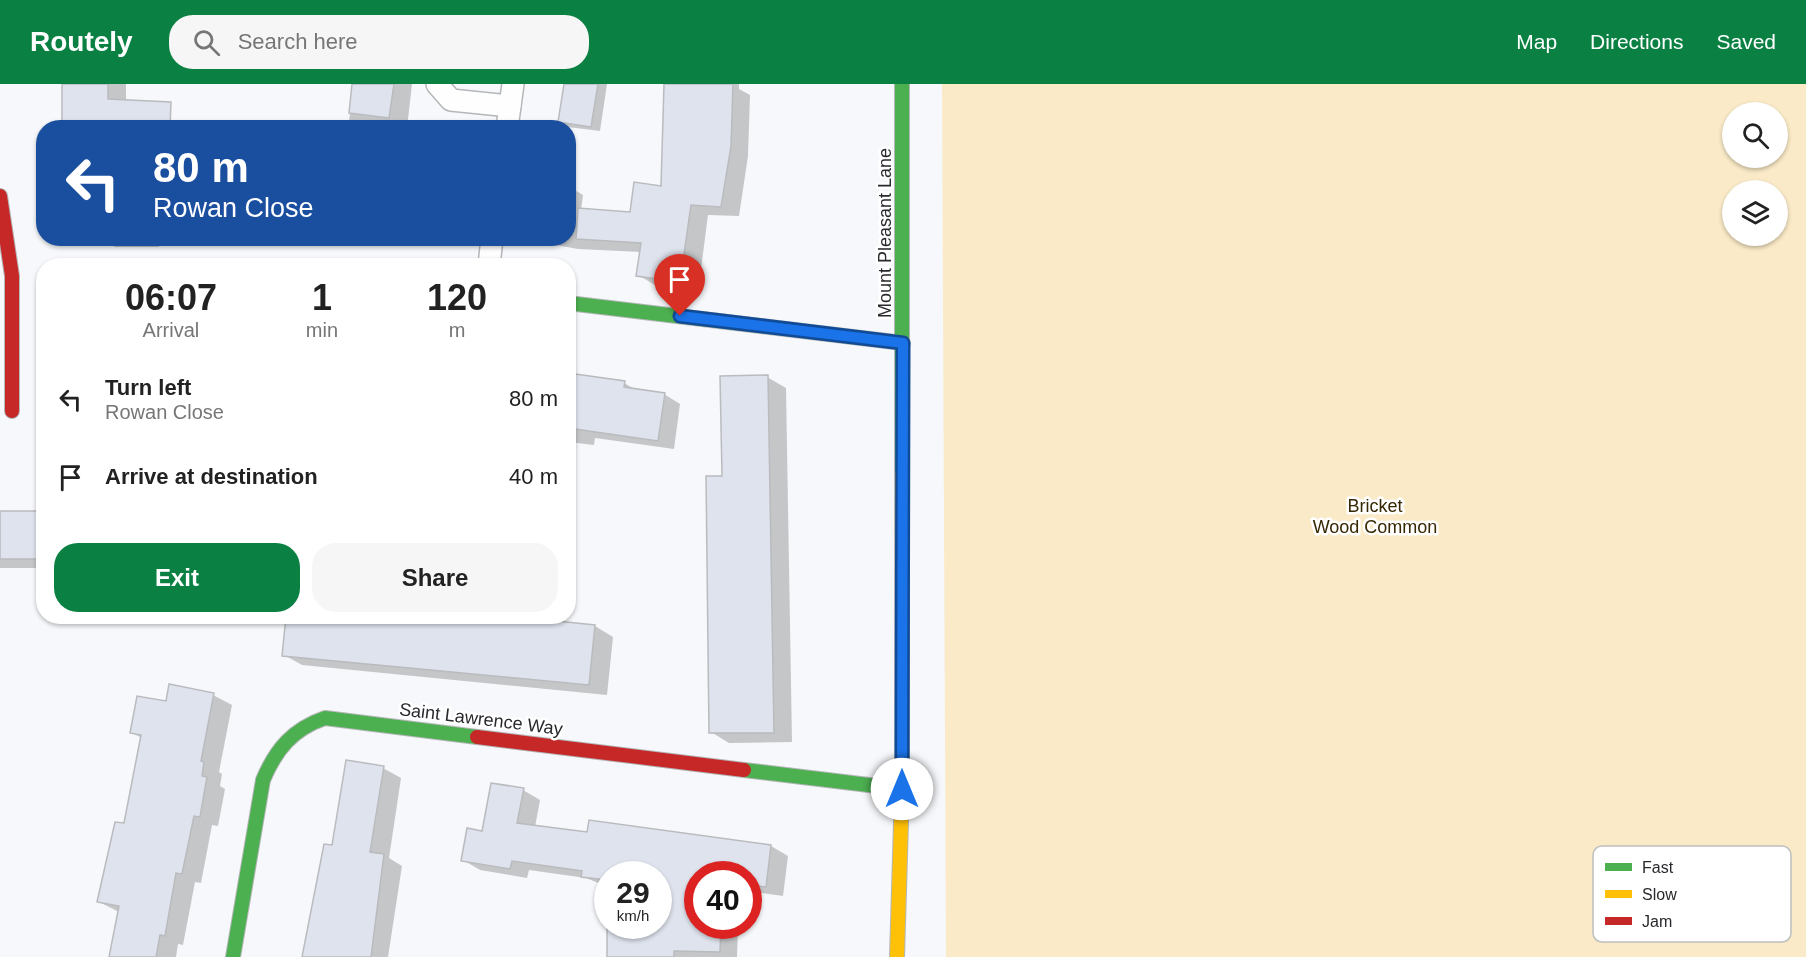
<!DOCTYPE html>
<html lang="en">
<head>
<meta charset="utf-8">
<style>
	:root { --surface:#fff; --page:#f6f6f6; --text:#222; --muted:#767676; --accent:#0b8043 }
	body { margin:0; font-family:Arial,sans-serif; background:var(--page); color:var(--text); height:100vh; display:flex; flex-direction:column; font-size:22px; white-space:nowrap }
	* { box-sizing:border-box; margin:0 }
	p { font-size:20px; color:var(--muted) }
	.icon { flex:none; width:33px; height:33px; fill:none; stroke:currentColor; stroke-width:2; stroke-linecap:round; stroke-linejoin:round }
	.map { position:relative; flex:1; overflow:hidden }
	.sheet { position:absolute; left:36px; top:174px; width:540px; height:366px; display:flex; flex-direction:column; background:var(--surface); border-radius:24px; box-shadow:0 2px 4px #0004 }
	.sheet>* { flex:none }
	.banner { position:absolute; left:36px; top:36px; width:540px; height:126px; border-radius:24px; box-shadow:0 2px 4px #0004; background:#1a4fa0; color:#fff; overflow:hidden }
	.fabs { position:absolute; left:1722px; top:18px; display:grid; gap:12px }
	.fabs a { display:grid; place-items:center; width:66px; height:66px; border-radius:50%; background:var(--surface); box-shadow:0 2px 4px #0004; font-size:30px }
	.speed { position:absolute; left:594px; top:777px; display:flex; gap:12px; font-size:30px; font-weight:700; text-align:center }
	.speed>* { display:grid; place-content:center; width:78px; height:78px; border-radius:50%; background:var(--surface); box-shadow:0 2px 4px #0004; line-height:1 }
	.speed small { font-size:15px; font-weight:400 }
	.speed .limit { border:9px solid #d22; background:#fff; color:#111 }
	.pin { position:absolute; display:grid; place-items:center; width:51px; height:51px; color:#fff; margin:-62px -26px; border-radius:50% 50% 50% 0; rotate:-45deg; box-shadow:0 0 6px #0007 }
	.pin .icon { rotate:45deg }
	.me { position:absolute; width:66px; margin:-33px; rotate:0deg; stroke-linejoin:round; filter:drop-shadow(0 0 4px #0008) }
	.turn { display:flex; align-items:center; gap:21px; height:126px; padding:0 18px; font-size:27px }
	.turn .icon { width:78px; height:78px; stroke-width:2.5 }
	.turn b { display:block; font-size:42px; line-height:51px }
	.eta { display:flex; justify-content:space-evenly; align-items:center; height:102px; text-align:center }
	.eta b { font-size:36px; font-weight:600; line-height:42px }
	.action { display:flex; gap:12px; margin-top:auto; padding:12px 18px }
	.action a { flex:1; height:69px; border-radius:24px; background:var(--accent); color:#fff; font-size:24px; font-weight:600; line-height:69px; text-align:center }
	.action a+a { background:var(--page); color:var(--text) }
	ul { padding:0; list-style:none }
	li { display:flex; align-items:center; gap:18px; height:78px; padding:0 18px }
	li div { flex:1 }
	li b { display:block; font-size:22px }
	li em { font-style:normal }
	header { display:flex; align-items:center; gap:36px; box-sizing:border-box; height:84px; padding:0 30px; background:var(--accent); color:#fff }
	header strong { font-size:28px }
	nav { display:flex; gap:33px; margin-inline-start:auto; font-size:21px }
	.search { width:420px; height:54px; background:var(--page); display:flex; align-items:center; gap:15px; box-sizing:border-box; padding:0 21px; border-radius:24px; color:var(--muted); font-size:22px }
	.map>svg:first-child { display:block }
	.green { fill:#faeac7; fill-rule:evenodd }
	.shadow { fill:#0003 }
	.building { fill:#dee3ed; stroke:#babbbe; stroke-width:1.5; fill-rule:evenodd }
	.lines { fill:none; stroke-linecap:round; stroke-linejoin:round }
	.lane-casing { stroke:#b4b6b8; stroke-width:24 }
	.fast-casing { stroke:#b4b6b8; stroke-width:16 }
	.slow-casing { stroke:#b4b6b8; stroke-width:16 }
	.jam-casing { stroke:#b4b6b8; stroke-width:16 }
	.path { stroke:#e2e3e4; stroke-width:4; stroke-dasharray:3 3; stroke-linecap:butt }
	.lane { stroke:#fefefe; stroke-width:21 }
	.fast { stroke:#4caf50; stroke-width:14 }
	.slow { stroke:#ffc107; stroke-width:14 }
	.jam { stroke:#c62828; stroke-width:14 }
	.route-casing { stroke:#114b97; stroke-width:15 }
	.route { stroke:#1a73e8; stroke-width:10 }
	.labels { text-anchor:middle; stroke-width:5; stroke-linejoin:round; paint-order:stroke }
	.street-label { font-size:18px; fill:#28292c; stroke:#fff }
	.park-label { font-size:18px; fill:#372702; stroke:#fff }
	.key { fill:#fff; stroke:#bebfc0; stroke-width:1.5 }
	.key-label { font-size:16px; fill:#28292c }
</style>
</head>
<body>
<header>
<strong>Routely</strong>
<div class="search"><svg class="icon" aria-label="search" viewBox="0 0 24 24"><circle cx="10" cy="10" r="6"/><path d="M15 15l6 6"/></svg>Search here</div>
<nav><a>Map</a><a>Directions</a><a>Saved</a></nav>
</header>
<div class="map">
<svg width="1806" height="873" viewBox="0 0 1806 873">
	<rect width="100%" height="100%" fill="#f6f8fb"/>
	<!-- green -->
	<path class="green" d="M942 0H1806V873H946ZM1732 28H1778V74H1732ZM1732 106H1778V152H1732Z"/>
	<!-- shadow -->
	<g class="shadow">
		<polygon points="64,0 126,0 126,17 145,44"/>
		<polygon points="354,0 412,0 407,44 348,44"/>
		<polygon points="565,0 607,0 600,47 568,43 559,38"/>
		<polygon points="665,0 739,0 739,5 750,11 748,72 739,132 708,131 698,208 655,201 638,191 641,168 578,165 517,154 568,154 568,102 583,111 581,126 631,130 663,103"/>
		<polygon points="101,154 159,154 159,163 115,163"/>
		<polygon points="568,291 624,299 638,307 664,310 680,320 674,365 595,354 594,361 568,358"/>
		<polygon points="767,293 786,304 792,658 729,659 711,648 723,393"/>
		<rect x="0" y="429" width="44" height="55"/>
		<polygon points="287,532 533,532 536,537 595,542 613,553 607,611 302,581 284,571"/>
		<polygon points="213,611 232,621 219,688 222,690 220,702 225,705 218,742 212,741 201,799 195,798 183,861 178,860 176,873 111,873 119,828 99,818 125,741 142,654 132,649 168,619"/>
		<polygon points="383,684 401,694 389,774 402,782 388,873 304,873 333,763"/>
		<polygon points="523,706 540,716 535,743 588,750 771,762 788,772 783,812 748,807 748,790 698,790 698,842 738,842 737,873 608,873 608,842 658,842 658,790 608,790 608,803 586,794 529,786 527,794 480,786 463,776 484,748"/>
	</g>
	<!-- building -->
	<g class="building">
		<polygon points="62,0 108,0 108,15 171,18 170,44 62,44"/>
		<polygon points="352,0 394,0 389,34 349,29"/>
		<polygon points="564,0 598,0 591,43 558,38"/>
		<polygon points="664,0 733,0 731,62 721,123 691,121 680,198 636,192 641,159 576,155 578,124 630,128 634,98 661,102"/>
		<polygon points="568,289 625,297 624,303 665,309 658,357 568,344"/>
		<polygon points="768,291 774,649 709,649 706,392 722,392 720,292"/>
		<rect x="0" y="427" width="44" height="48"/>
		<polygon points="286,532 509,532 595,541 589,601 282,572"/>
		<polygon points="169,600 214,609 201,677 204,678 202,692 207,693 200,733 194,732 182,790 176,789 165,852 160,851 156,873 109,873 119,822 97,818 115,738 124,739 141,651 130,649 137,612 166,617"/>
		<polygon points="346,676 384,682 370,768 384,770 371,873 302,873 324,760 332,761"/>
		<path d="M491 699 524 704 517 739 587 748 589 736 771 761 766 803 748 801V790H698V842H721L720 868 674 867V873H607V796L581 793 582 787 512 777 510 785 461 777 467 744 482 747ZM608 790H658V842H608Z"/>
	</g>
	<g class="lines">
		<defs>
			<g id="lane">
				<polyline points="437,0 451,16 510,22"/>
				<polyline points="507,44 513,0"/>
				<polyline points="489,182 492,154"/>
			</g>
			<g id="fast">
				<polyline points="902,0 902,390"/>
				<polyline points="568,219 903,259"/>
				<polyline points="744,686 902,705"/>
				<path d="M233 873 263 696C276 665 293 645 325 634L477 653"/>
			</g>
			<polyline id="slow" points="897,873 902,705 902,390"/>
			<g id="jam">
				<polyline points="0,112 12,192 12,327"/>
				<polyline points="477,653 744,686"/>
			</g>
		</defs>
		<!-- lane casing -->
		<use href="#lane" class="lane-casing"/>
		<!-- fast casing -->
		<use href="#fast" class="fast-casing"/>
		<!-- slow casing -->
		<use href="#slow" class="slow-casing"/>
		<!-- jam casing -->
		<use href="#jam" class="jam-casing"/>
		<!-- path -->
		<polyline class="path" points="47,181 65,182"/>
		<!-- lane -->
		<use href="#lane" class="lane"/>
		<!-- fast -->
		<use href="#fast" class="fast"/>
		<!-- slow -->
		<use href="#slow" class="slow"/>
		<!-- jam -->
		<use href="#jam" class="jam"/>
	</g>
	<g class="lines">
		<defs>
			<polyline id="route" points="680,232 903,259 902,705"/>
		</defs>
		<!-- route casing -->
		<use href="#route" class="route-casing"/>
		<!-- route -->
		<use href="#route" class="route"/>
	</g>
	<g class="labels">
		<!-- street labels -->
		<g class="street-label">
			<text transform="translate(885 149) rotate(-90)" y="6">Mount Pleasant Lane</text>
			<text transform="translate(481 635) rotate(7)" y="6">Saint Lawrence Way</text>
		</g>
		<!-- park labels -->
		<g class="park-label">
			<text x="1375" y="428">Bricket<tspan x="1375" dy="21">Wood Common</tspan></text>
		</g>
	</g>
	<!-- legend -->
	<rect x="1593" y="762" width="198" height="96" rx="9" class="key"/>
	<rect x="1605" y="779" width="27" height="8" fill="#4caf50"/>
	<rect x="1605" y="806" width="27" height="8" fill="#ffc107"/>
	<rect x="1605" y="833" width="27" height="8" fill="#c62828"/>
	<g class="key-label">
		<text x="1642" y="789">Fast</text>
		<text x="1642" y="816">Slow</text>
		<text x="1642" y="843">Jam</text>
	</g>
</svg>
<div class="fabs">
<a><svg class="icon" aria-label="search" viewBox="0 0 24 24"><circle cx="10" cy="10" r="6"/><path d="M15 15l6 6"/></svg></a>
<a><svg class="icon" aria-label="layers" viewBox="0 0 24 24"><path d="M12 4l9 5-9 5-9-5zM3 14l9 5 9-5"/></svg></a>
</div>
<div class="speed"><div>29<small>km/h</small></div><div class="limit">40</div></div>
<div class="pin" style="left:680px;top:232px;background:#d93025"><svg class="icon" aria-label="arrive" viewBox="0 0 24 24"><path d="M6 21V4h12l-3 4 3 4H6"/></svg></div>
<svg class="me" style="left:902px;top:705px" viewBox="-20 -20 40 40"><circle r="19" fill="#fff"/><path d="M0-13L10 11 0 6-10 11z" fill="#1a73e8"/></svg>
<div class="banner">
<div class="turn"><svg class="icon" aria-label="left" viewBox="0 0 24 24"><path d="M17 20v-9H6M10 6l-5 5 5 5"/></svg><div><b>80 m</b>Rowan Close</div></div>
</div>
<section class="sheet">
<div class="eta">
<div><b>06:07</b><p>Arrival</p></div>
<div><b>1</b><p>min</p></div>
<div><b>120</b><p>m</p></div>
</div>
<ul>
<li><svg class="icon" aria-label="left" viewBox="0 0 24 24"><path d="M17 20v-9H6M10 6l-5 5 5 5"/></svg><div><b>Turn left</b><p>Rowan Close</p></div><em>80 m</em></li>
<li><svg class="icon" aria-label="arrive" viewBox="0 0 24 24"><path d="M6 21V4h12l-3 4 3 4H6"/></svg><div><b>Arrive at destination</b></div><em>40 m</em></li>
</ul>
<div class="action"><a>Exit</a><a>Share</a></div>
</section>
</div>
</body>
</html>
